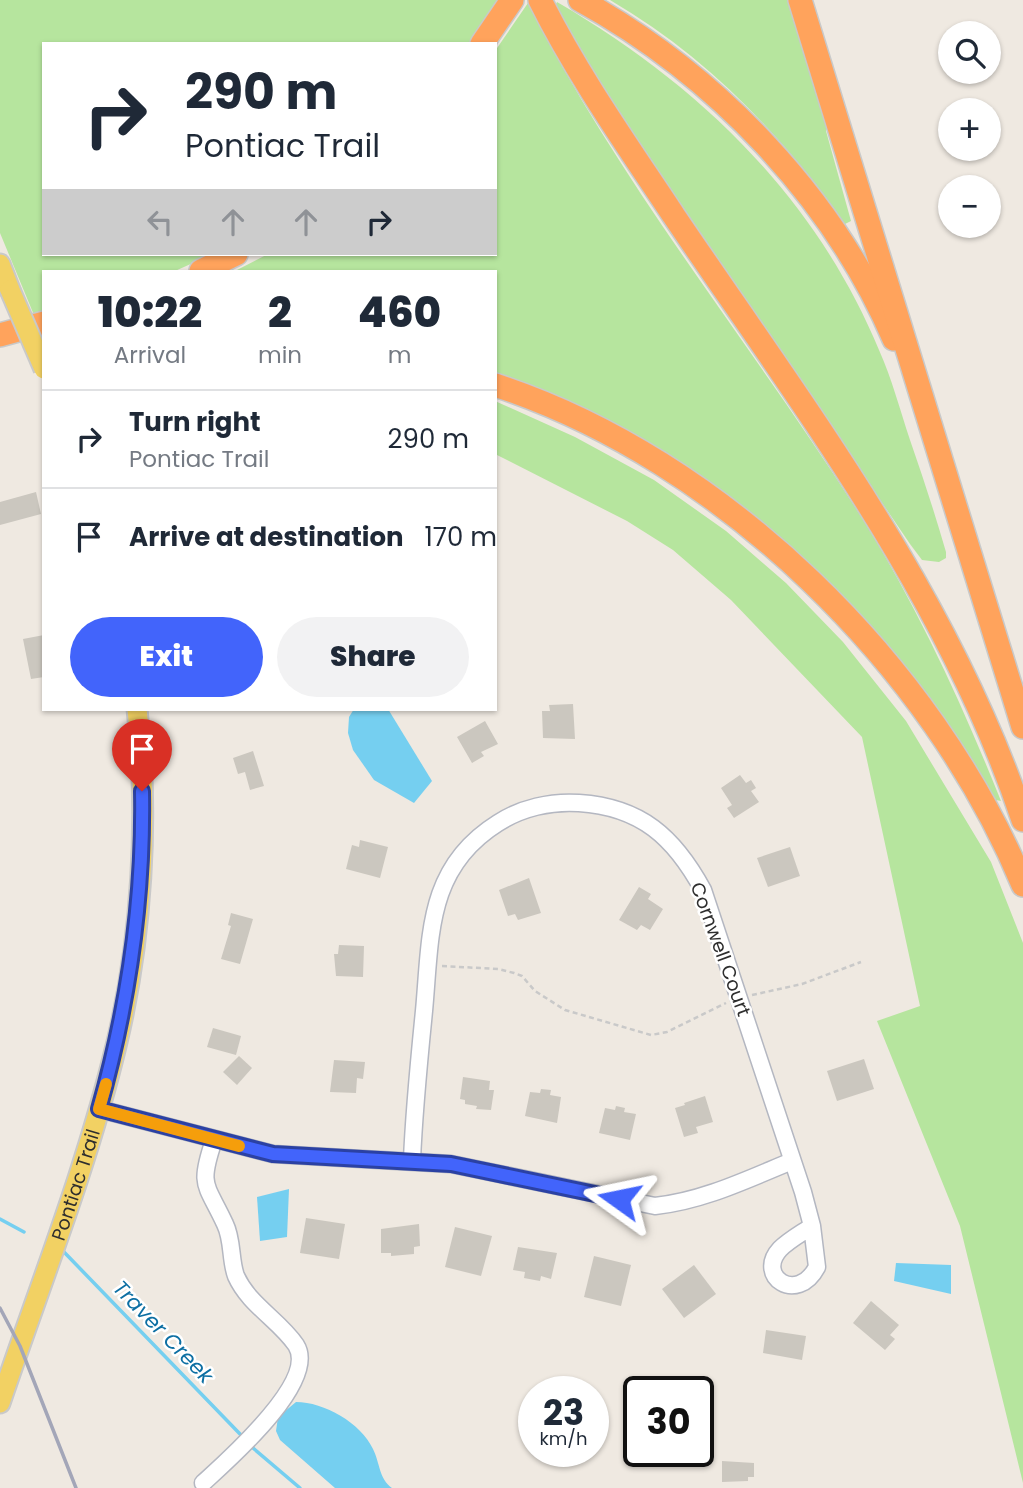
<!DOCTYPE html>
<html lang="en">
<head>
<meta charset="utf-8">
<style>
	:root { --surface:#fff; --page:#f2f2f3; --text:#1f2937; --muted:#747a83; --line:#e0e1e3; --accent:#4264fb }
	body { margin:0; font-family:Poppins,sans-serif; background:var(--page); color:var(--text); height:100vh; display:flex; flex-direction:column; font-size:26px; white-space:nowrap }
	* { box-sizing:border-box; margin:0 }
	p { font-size:23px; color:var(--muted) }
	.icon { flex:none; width:38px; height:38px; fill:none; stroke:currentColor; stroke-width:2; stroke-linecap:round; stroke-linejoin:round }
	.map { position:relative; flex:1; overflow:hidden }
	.details { position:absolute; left:42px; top:270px; width:455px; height:441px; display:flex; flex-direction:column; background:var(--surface); border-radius:0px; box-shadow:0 2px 5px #0004 }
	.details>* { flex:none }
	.guide { position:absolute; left:42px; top:42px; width:455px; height:214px; border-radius:0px; box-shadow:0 2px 5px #0004; background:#fff; color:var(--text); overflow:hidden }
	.buttons { position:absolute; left:938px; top:21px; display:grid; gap:14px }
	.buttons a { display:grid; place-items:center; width:63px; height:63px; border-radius:50%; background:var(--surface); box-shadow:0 2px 5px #0004; font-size:35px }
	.speed { position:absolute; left:518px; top:1376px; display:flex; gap:14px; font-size:35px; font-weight:700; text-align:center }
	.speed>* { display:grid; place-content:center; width:91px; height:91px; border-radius:50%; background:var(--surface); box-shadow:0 2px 5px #0004; line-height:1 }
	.speed small { font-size:18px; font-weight:400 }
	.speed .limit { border:4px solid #111; border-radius:10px; background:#fff; color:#111 }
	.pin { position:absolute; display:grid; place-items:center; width:60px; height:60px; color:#fff; margin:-72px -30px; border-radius:50% 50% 50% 0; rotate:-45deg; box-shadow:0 0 7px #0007 }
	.pin .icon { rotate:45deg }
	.me { position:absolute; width:77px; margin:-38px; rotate:282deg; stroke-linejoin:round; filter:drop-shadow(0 0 5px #0008) }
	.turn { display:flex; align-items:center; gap:24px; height:147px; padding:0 28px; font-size:32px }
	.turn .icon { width:91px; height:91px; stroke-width:2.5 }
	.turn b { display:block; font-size:49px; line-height:60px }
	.lanes { display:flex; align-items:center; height:66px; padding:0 28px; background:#0003; justify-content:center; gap:35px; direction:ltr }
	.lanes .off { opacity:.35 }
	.eta { display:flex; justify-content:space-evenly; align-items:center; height:119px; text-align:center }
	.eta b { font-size:42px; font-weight:800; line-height:49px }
	.button { display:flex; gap:14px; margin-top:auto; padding:14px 28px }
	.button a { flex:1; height:80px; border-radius:42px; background:var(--accent); color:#fff; font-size:28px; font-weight:800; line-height:80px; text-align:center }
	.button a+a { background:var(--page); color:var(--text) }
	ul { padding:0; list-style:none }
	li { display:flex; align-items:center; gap:21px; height:98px; padding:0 28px; border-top:2px solid var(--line) }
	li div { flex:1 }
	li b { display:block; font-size:26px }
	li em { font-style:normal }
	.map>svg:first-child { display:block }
	.green { fill:#b6e59e }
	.water { fill:#75cff0 }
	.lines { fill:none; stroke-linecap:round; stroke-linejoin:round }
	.stream { stroke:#75cff0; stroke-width:3.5 }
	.building { fill:#cbc7bf }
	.minor-casing { stroke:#b4b7c1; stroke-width:19 }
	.major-casing { stroke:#c9c9c9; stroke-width:23 }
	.highway-casing { stroke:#c9c9c9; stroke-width:26 }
	.path { stroke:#c9c9c9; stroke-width:2.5; stroke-dasharray:5 3.5; stroke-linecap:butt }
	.minor { stroke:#fff; stroke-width:16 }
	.major { stroke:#f2d163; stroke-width:19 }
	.highway { stroke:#ffa35c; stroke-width:23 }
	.rail { stroke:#a3a6b8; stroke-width:3.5 }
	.major-bridge-casing { stroke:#c9c9c9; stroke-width:23; stroke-linecap:butt }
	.major-bridge { stroke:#f2d163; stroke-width:19 }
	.route-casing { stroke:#2b41a3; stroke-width:18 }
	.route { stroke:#4264fb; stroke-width:12 }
	.slow { stroke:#f59e0b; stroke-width:12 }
	.labels { text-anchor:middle; stroke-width:5; stroke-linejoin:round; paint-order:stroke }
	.street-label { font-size:19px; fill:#2e2e2e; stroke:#fff }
	.water-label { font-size:21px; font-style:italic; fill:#0d6fa3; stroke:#fff }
</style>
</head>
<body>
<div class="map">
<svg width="1023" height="1488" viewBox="0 0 1023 1488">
	<rect width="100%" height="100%" fill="#efe9e1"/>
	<!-- green -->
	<g class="green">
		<polygon points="0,0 499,0 469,44 44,44 44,254 213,254 175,271 44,271 44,313 34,315 0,233"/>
		<path d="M610 0H790L827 126 826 131 851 221 845 224C781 134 706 56 610 0Z"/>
		<path d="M557 2C698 84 815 196 879 350 892 379 900 410 910 440 923 477 935 514 946 552V558L939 562 922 560 910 544 609 100 555 6Z"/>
		<path d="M528 3C622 188 754 347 864 521 919 610 962 704 1001 801L996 800C972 761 949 721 920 685 810 545 665 428 495 372V271H235L268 254H495V51Z"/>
		<polygon points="495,401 575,437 654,480 726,531 786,583 843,642 906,721 991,862 1023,943 1023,1483 960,1226 877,1021 920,1006 862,737 731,600 673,550 627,521 495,454"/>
	</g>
	<!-- water -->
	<g class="water">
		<polygon points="354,709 388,709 432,781 414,803 374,780 353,750 348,733 349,717"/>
		<polygon points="289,1189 287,1237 260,1241 257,1197"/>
		<polygon points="896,1263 951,1265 951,1294 894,1281"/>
		<path d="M296 1402C324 1402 361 1423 373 1449 380 1463 379 1479 392 1488H335L280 1440 276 1431 278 1417Z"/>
	</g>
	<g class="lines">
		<!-- stream -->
		<g class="stream">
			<polyline points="0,1219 24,1232"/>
			<polyline points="64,1252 240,1434"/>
			<polyline points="253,1448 300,1488"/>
		</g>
	</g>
	<!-- building -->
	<g class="building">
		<polygon points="36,492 41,514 0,525 0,502"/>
		<polygon points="44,635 44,677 31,679 23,639"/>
		<polygon points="573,704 575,739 543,738 542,711 550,711 549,705"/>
		<polygon points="485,721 498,744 481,752 484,756 472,763 457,737"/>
		<polygon points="253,751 264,786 250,790 245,772 238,774 233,758"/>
		<polygon points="740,775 746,783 751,780 756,788 751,791 759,802 734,818 727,808 732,805 721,788"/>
		<polygon points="360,840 388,847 380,878 346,869 352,845 359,847"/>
		<polygon points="790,847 800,876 768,887 757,858"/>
		<polygon points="529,878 541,913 518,920 515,914 508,916 499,890"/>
		<polygon points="639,887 651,894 648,899 663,909 650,930 641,925 637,930 619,920"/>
		<polygon points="231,913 253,919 240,964 221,959 231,926 228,925"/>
		<polygon points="339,945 364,946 363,977 336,976 334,954 338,954"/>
		<polygon points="213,1028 241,1036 236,1055 207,1047"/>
		<polygon points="239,1056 252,1068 237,1085 223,1072"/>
		<polygon points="864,1059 874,1089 837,1101 827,1071"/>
		<polygon points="334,1060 365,1062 363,1079 357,1078 356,1093 330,1092"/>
		<polygon points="463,1077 490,1081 489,1090 494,1090 491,1110 476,1109 477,1106 465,1104 465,1100 460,1099"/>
		<polygon points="541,1089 551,1090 550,1095 561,1097 557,1123 525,1116 530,1092 540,1093"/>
		<polygon points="705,1096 713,1122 696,1127 698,1133 684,1137 675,1108 685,1105 684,1103"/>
		<polygon points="616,1106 625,1108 624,1112 636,1114 630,1140 599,1133 605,1108 615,1110"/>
		<polygon points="306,1218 345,1224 339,1259 300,1253"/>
		<polygon points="419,1224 420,1246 414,1247 414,1254 391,1256 391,1253 381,1253 381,1229"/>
		<polygon points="455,1227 492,1236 481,1276 445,1267"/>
		<polygon points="518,1247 557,1253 551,1279 541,1276 540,1281 524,1278 525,1272 513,1270"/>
		<polygon points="594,1256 631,1265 621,1306 584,1297"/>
		<polygon points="694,1265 716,1294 684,1318 662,1289"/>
		<polygon points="871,1301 899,1325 890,1335 895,1339 885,1350 853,1323"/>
		<polygon points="766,1330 806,1336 802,1360 763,1353"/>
		<polygon points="722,1461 754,1463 754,1477 748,1477 748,1481 722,1482"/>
	</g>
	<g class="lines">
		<defs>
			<g id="minor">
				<path d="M99 1109 273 1154 451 1164 655 1206C703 1201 748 1179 792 1161"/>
				<path d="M412 1160C414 1110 419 1061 424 1011 431 936 426 868 498 823 521 808 551 801 579 803 641 807 674 837 703 890L803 1192 812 1226 817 1267C797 1305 755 1276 780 1249 789 1240 802 1233 812 1226"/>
				<path d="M203 1483C228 1460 319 1381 296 1345 279 1320 249 1305 236 1276 230 1260 233 1240 225 1224 206 1183 198 1187 214 1140"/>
			</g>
			<g id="major">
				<polyline points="0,264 10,290"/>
				<path id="s1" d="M0 1403C40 1285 87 1167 116 1046 142 939 149 817 137 709"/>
			</g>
			<g id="highway">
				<path d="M540 0C578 76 627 145 674 216 804 408 949 597 1023 820"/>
				<path d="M580 0C715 74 833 197 894 339"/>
				<polyline points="800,0 1023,727"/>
				<polyline points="482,44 512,0"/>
				<polyline points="201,271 236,254"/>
				<polyline points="0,335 44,323"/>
				<path d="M495 385C722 459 933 666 1023 885"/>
			</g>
		</defs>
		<!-- minor casing -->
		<use href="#minor" class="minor-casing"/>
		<!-- major casing -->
		<use href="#major" class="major-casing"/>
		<!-- highway casing -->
		<use href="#highway" class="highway-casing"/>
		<!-- path -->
		<g class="path">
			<polyline points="442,966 498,969 514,973 522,976 535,991 565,1010 651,1035 667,1032 726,1003"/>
			<polyline points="752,995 802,984 861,962"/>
		</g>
		<!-- minor -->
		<use href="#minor" class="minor"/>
		<!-- major -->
		<use href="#major" class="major"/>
		<!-- highway -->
		<use href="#highway" class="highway"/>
		<!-- rail -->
		<polyline class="rail" points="0,1308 20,1346 76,1488"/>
		<defs>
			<polyline id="major-bridge" points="10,290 44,369"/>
		</defs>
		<!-- major-bridge casing -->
		<use href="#major-bridge" class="major-bridge-casing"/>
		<!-- major-bridge -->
		<use href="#major-bridge" class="major-bridge"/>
	</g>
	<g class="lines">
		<defs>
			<path id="route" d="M142 791C144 899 128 1006 99 1109L273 1154 451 1164 619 1199"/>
		</defs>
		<!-- route casing -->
		<use href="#route" class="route-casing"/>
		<!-- route -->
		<use href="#route" class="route"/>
		<!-- slow -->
		<polyline class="slow" points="106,1084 99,1109 239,1146"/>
	</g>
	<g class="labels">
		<!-- street labels -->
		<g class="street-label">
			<text transform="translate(721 949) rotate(70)" y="7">Cornwell Court</text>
			<text dy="7" stroke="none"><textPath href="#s1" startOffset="231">Pontiac Trail</textPath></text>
		</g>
		<!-- water labels -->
		<g class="water-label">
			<text transform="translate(163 1332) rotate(46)" y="7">Traver Creek</text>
		</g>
	</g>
</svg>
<div class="buttons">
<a><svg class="icon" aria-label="search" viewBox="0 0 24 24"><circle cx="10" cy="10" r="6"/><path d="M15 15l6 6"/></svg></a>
<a>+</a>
<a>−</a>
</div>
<div class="speed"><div>23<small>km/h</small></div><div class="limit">30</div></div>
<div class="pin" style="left:142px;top:791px;background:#d93025"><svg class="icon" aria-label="arrive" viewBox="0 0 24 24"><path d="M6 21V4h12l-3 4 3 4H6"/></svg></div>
<svg class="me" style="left:619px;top:1199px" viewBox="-20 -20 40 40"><path d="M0-17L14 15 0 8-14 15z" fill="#4264fb" stroke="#fff" stroke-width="4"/></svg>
<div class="guide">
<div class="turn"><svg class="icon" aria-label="right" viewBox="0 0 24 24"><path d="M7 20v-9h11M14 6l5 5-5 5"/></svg><div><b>290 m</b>Pontiac Trail</div></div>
<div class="lanes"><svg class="icon off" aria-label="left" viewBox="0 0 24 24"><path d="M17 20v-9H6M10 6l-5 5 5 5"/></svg><svg class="icon off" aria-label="ahead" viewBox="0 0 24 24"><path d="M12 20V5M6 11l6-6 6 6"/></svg><svg class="icon off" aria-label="ahead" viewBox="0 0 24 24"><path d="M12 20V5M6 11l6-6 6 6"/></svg><svg class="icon" aria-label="right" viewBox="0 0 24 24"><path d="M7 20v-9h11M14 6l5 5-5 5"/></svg></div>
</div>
<section class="details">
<div class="eta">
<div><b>10:22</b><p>Arrival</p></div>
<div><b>2</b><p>min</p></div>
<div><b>460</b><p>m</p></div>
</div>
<ul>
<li><svg class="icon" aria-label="right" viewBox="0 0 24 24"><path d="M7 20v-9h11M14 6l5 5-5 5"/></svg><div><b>Turn right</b><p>Pontiac Trail</p></div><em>290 m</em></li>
<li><svg class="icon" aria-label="arrive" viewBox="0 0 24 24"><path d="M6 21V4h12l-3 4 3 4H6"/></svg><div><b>Arrive at destination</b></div><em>170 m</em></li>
</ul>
<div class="button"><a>Exit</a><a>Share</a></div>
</section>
</div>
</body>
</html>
